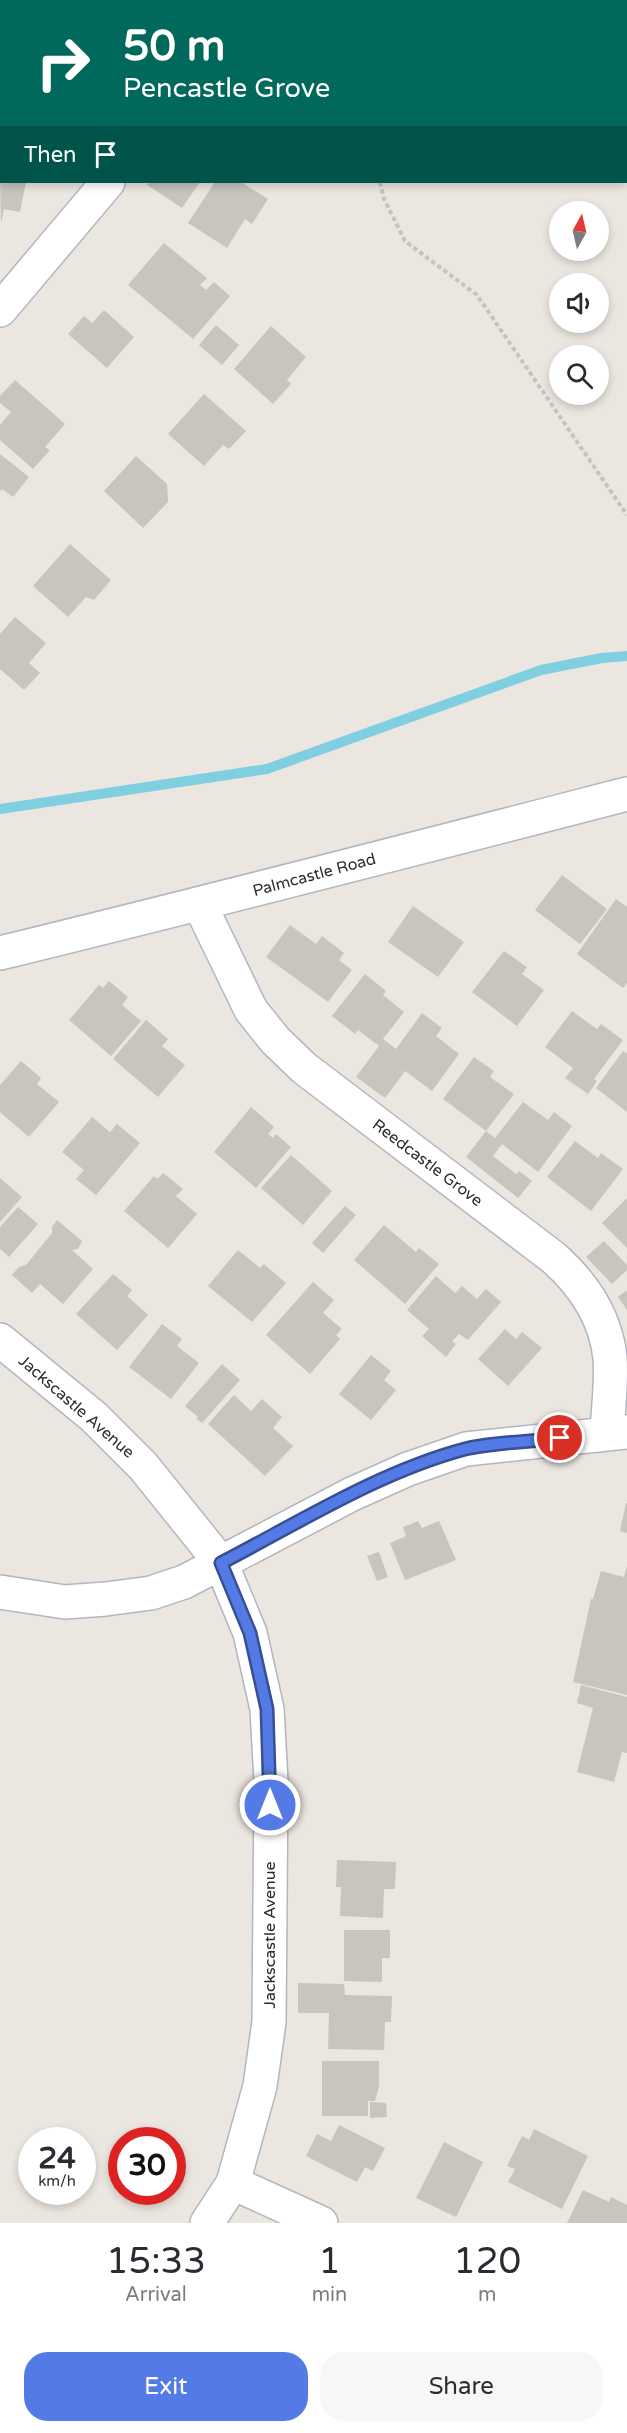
<!DOCTYPE html>
<html lang="en">
<head>
<meta charset="utf-8">
<style>
	:root { --surface:#fff; --page:#f7f7f7; --text:#2b2b33; --muted:#7c7c81; --accent:#547be5 }
	body { margin:0; font-family:"Varela Round",sans-serif; background:var(--page); color:var(--text); height:100vh; display:flex; flex-direction:column; font-size:22px; white-space:nowrap }
	* { box-sizing:border-box; margin:0 }
	p { font-size:20px; color:var(--muted) }
	.icon { flex:none; width:33px; height:33px; fill:none; stroke:currentColor; stroke-width:2; stroke-linecap:round; stroke-linejoin:round }
	.map { position:relative; height:2223px; overflow:hidden }
	.side { display:flex; flex-direction:column; background:var(--surface); flex:1 }
	.side>* { flex:none }
	.top-card { position:absolute; left:0px; top:0px; width:627px; height:183px; box-shadow:0 3px 9px #0003; background:#00695c; color:#fff; overflow:hidden }
	.needle { width:39px; rotate:8deg }
	.tools { position:absolute; left:549px; top:201px; display:grid; gap:12px }
	.tools a { display:grid; place-items:center; width:60px; height:60px; border-radius:50%; background:var(--surface); box-shadow:0 3px 9px #0003; font-size:30px }
	.speed { position:absolute; left:18px; top:2127px; display:flex; gap:12px; font-size:30px; font-weight:700; text-align:center }
	.speed>* { display:grid; place-content:center; width:78px; height:78px; border-radius:50%; background:var(--surface); box-shadow:0 3px 9px #0003; line-height:1 }
	.speed small { font-size:15px; font-weight:400 }
	.speed .limit { border:9px solid #d22; background:#fff; color:#111 }
	.pin { position:absolute; display:grid; place-items:center; width:51px; height:51px; color:#fff; margin:-26px; border:3px solid #fff; border-radius:50%; box-shadow:0 2px 6px #0007 }
	.me { position:absolute; width:66px; margin:-33px; rotate:0deg; stroke-linejoin:round; filter:drop-shadow(0 0 4px #0008) }
	.turn { display:flex; align-items:center; gap:21px; height:126px; padding:0 24px; font-size:27px }
	.turn .icon { width:78px; height:78px; stroke-width:2.5 }
	.turn b { display:block; font-size:42px; line-height:51px }
	.then { display:flex; align-items:center; height:57px; padding:0 24px; background:#0003; gap:12px; font-size:22px }
	.eta { display:flex; justify-content:space-evenly; align-items:center; height:102px; text-align:center }
	.eta b { font-size:36px; font-weight:600; line-height:42px }
	.cta { display:flex; gap:12px; margin-top:auto; padding:12px 24px }
	.cta a { flex:1; height:69px; border-radius:24px; background:var(--accent); color:#fff; font-size:24px; font-weight:600; line-height:69px; text-align:center }
	.cta a+a { background:var(--page); color:var(--text) }
	.map>svg:first-child { display:block }
	.lines { fill:none; stroke-linecap:round; stroke-linejoin:round }
	.stream { stroke:#80cfe1; stroke-width:10 }
	.building { fill:#c8c4be }
	.minor-casing { stroke:#b3b6be; stroke-width:36 }
	.path { stroke:#c4c4c4; stroke-width:4; stroke-dasharray:4.5 3; stroke-linecap:butt }
	.minor { stroke:#fff; stroke-width:33 }
	.route-casing { stroke:#375095; stroke-width:15 }
	.route { stroke:#547be5; stroke-width:10 }
	.labels { text-anchor:middle; stroke-width:5; stroke-linejoin:round; paint-order:stroke }
	.street-label { font-size:16px; fill:#2c2c2c; stroke:#fff }
</style>
</head>
<body>
<div class="map">
<svg width="627" height="2223" viewBox="0 0 627 2223">
	<rect width="100%" height="100%" fill="#ece6e0"/>
	<g class="lines">
		<!-- stream -->
		<polyline class="stream" points="0,809 267,769 541,670 602,658 627,656"/>
	</g>
	<!-- building -->
	<g class="building">
		<polygon points="0,182 26,182 20,212 4,209 1,223"/>
		<polygon points="149,182 200,182 182,208 147,185"/>
		<polygon points="215,182 241,182 268,199 252,224 245,219 227,248 188,223"/>
		<polygon points="164,243 207,278 200,285 206,290 214,282 230,296 193,339 128,285"/>
		<polygon points="104,310 134,337 107,368 68,334 84,316 92,323"/>
		<polygon points="216,325 239,345 222,365 199,345"/>
		<polygon points="271,326 306,357 287,380 291,384 273,404 234,369"/>
		<polygon points="15,380 65,424 45,447 50,450 33,469 0,440 0,425 11,412 0,403 0,396"/>
		<polygon points="204,394 246,431 229,449 223,445 204,466 168,434"/>
		<polygon points="0,454 29,477 13,497 2,489 0,491"/>
		<polygon points="136,456 167,484 168,502 143,528 104,491"/>
		<polygon points="70,544 111,580 94,600 86,597 68,617 33,586"/>
		<polygon points="15,617 46,643 29,663 40,673 24,690 0,669 0,634"/>
		<polygon points="562,875 607,909 580,944 535,910"/>
		<polygon points="616,899 627,907 627,983 623,988 577,954"/>
		<polygon points="413,906 464,942 438,977 388,942"/>
		<polygon points="290,925 316,944 322,936 344,953 339,960 352,970 328,1002 266,957"/>
		<polygon points="504,951 527,967 522,974 544,990 517,1026 472,992"/>
		<polygon points="365,974 386,991 383,995 404,1012 383,1039 396,1049 422,1013 442,1028 436,1036 459,1054 432,1091 405,1071 385,1098 356,1077 379,1046 358,1030 355,1034 332,1016"/>
		<polygon points="109,981 128,997 122,1005 141,1021 111,1056 69,1020 99,985 103,988"/>
		<polygon points="572,1011 597,1029 601,1024 623,1040 594,1079 597,1081 588,1094 565,1078 573,1068 545,1047"/>
		<polygon points="146,1020 168,1039 162,1046 185,1065 158,1097 113,1059"/>
		<polygon points="623,1051 627,1054 627,1112 596,1088"/>
		<polygon points="474,1057 494,1071 490,1077 514,1094 486,1131 443,1099"/>
		<polygon points="21,1061 41,1078 37,1084 59,1102 29,1137 0,1112 0,1085"/>
		<polygon points="523,1102 548,1120 554,1112 572,1126 538,1172 502,1144 493,1156 516,1174 519,1171 532,1181 518,1198 466,1157 486,1131 495,1138"/>
		<polygon points="251,1107 274,1127 268,1134 273,1138 276,1134 291,1147 256,1188 214,1152"/>
		<polygon points="92,1117 110,1132 117,1124 140,1143 96,1195 76,1179 84,1170 62,1152"/>
		<polygon points="575,1141 598,1158 601,1153 623,1169 591,1211 547,1177"/>
		<polygon points="291,1155 332,1191 303,1225 261,1188"/>
		<polygon points="163,1173 183,1189 176,1196 197,1214 168,1248 124,1211 154,1176 157,1179"/>
		<polygon points="0,1178 22,1197 0,1222"/>
		<polygon points="627,1198 627,1248 602,1223"/>
		<polygon points="345,1206 356,1215 323,1253 312,1243"/>
		<polygon points="18,1207 38,1224 9,1257 0,1249 0,1227"/>
		<polygon points="57,1220 82,1241 78,1249 72,1250 93,1269 63,1304 40,1284 32,1293 12,1275 19,1267 26,1265 52,1233 52,1227"/>
		<polygon points="384,1225 416,1252 419,1248 439,1264 405,1304 354,1260"/>
		<polygon points="604,1241 627,1265 627,1270 612,1284 586,1257"/>
		<polygon points="238,1250 260,1268 264,1264 286,1283 252,1322 208,1286"/>
		<polygon points="113,1274 132,1290 127,1296 148,1315 117,1350 76,1314"/>
		<polygon points="436,1276 455,1293 462,1286 477,1299 486,1289 501,1302 468,1340 459,1334 452,1341 456,1344 446,1357 422,1336 429,1329 407,1310"/>
		<polygon points="313,1282 334,1300 323,1313 342,1329 336,1335 340,1339 310,1374 266,1335"/>
		<polygon points="627,1290 627,1310 618,1297"/>
		<polygon points="162,1324 182,1339 177,1346 199,1363 171,1399 129,1367"/>
		<polygon points="505,1329 516,1339 522,1332 542,1348 508,1386 478,1359"/>
		<polygon points="371,1355 391,1371 384,1380 396,1390 371,1420 339,1394"/>
		<polygon points="222,1364 240,1380 202,1423 196,1419 198,1417 185,1406"/>
		<polygon points="234,1395 251,1411 262,1399 282,1417 273,1428 293,1446 265,1476 208,1424"/>
		<polygon points="626,1503 627,1503 627,1533 620,1531"/>
		<polygon points="418,1521 422,1528 439,1521 456,1560 405,1580 390,1543 406,1536 403,1527"/>
		<polygon points="379,1552 388,1577 377,1581 367,1556"/>
		<polygon points="627,1566 627,1695 573,1682 591,1599 593,1599 601,1571 624,1577"/>
		<polygon points="581,1685 627,1697 627,1753 622,1752 614,1782 577,1772 593,1708 577,1703"/>
		<polygon points="337,1860 396,1862 395,1889 384,1889 383,1918 340,1916 341,1887 336,1887"/>
		<polygon points="344,1930 390,1930 390,1958 382,1958 382,1982 344,1981"/>
		<polygon points="298,1983 344,1984 345,1995 392,1996 391,2022 385,2022 384,2050 328,2049 329,2013 298,2013"/>
		<polygon points="322,2061 379,2061 379,2087 375,2101 368,2101 368,2116 322,2116"/>
		<polygon points="370,2102 386,2103 387,2117 370,2118"/>
		<polygon points="339,2125 385,2148 373,2171 365,2167 357,2182 306,2156 317,2134 331,2141"/>
		<polygon points="534,2129 588,2156 562,2209 508,2182 515,2169 507,2166 522,2136 529,2140"/>
		<polygon points="444,2142 483,2162 456,2217 416,2198"/>
		<polygon points="583,2190 609,2202 611,2197 627,2205 627,2223 567,2223"/>
	</g>
	<g class="lines">
		<defs>
			<g id="minor">
				<polyline points="164,0 164,2"/>
				<polyline points="0,310 108,182"/>
				<path d="M200 905 251 1010 275 1040 304 1068 554 1258C583 1284 606 1318 610 1358 612 1382 608 1409 607 1433"/>
				<path d="M0 953C210 902 418 848 627 794"/>
				<polyline points="0,1340 94,1417 143,1466 221,1563 250,1633 267,1709 271,1781 269,2022 260,2086 233,2183 207,2223"/>
				<polyline points="0,1592 65,1602 106,1599 151,1593 184,1582 352,1494 408,1469 466,1449 627,1432"/>
				<polyline points="233,2183 321,2223"/>
			</g>
		</defs>
		<!-- minor casing -->
		<use href="#minor" class="minor-casing"/>
		<!-- path -->
		<g class="path">
			<polyline points="300,0 301,2"/>
			<polyline points="380,182 384,199 405,241 477,295 627,515"/>
		</g>
		<!-- minor -->
		<use href="#minor" class="minor"/>
	</g>
	<g class="lines">
		<defs>
			<path id="route" d="M270 1805 267 1709 250 1633 221 1563C300 1522 379 1472 465 1449 493 1442 531 1442 560 1438"/>
		</defs>
		<!-- route casing -->
		<use href="#route" class="route-casing"/>
		<!-- route -->
		<use href="#route" class="route"/>
	</g>
	<g class="labels">
		<!-- street labels -->
		<g class="street-label">
			<text transform="translate(314 874) rotate(-15)" y="6">Palmcastle Road</text>
			<text transform="translate(428 1162) rotate(37)" y="6">Reedcastle Grove</text>
			<text transform="translate(77 1406) rotate(41)" y="6">Jackscastle Avenue</text>
			<text transform="translate(269 1935) rotate(-90)" y="6">Jackscastle Avenue</text>
		</g>
	</g>
</svg>
<div class="tools">
<a><svg class="needle" viewBox="-14 -14 28 28"><path d="M0-13l5 13h-10z" fill="#e53935"/><path d="M0 13l5-13h-10z" fill="#7c7c81"/></svg></a>
<a><svg class="icon" aria-label="sound" viewBox="0 0 24 24"><path d="M4 9h4l5-4v14l-5-4H4zM17 9q2 3 0 6"/></svg></a>
<a><svg class="icon" aria-label="search" viewBox="0 0 24 24"><circle cx="10" cy="10" r="6"/><path d="M15 15l6 6"/></svg></a>
</div>
<div class="speed"><div>24<small>km/h</small></div><div class="limit">30</div></div>
<div class="pin" style="left:560px;top:1438px;background:#d93025"><svg class="icon" aria-label="arrive" viewBox="0 0 24 24"><path d="M6 21V4h12l-3 4 3 4H6"/></svg></div>
<svg class="me" style="left:270px;top:1805px" viewBox="-20 -20 40 40"><circle r="17" fill="#547be5" stroke="#fff" stroke-width="3"/><path d="M0-11L8 9 0 5-8 9z" fill="#fff"/></svg>
<div class="top-card">
<div class="turn"><svg class="icon" aria-label="right" viewBox="0 0 24 24"><path d="M7 20v-9h11M14 6l5 5-5 5"/></svg><div><b>50 m</b>Pencastle Grove</div></div>
<div class="then">Then<svg class="icon" aria-label="arrive" viewBox="0 0 24 24"><path d="M6 21V4h12l-3 4 3 4H6"/></svg></div>
</div>
</div>
<section class="side">
<div class="eta">
<div><b>15:33</b><p>Arrival</p></div>
<div><b>1</b><p>min</p></div>
<div><b>120</b><p>m</p></div>
</div>
<div class="cta"><a>Exit</a><a>Share</a></div>
</section>
</body>
</html>
